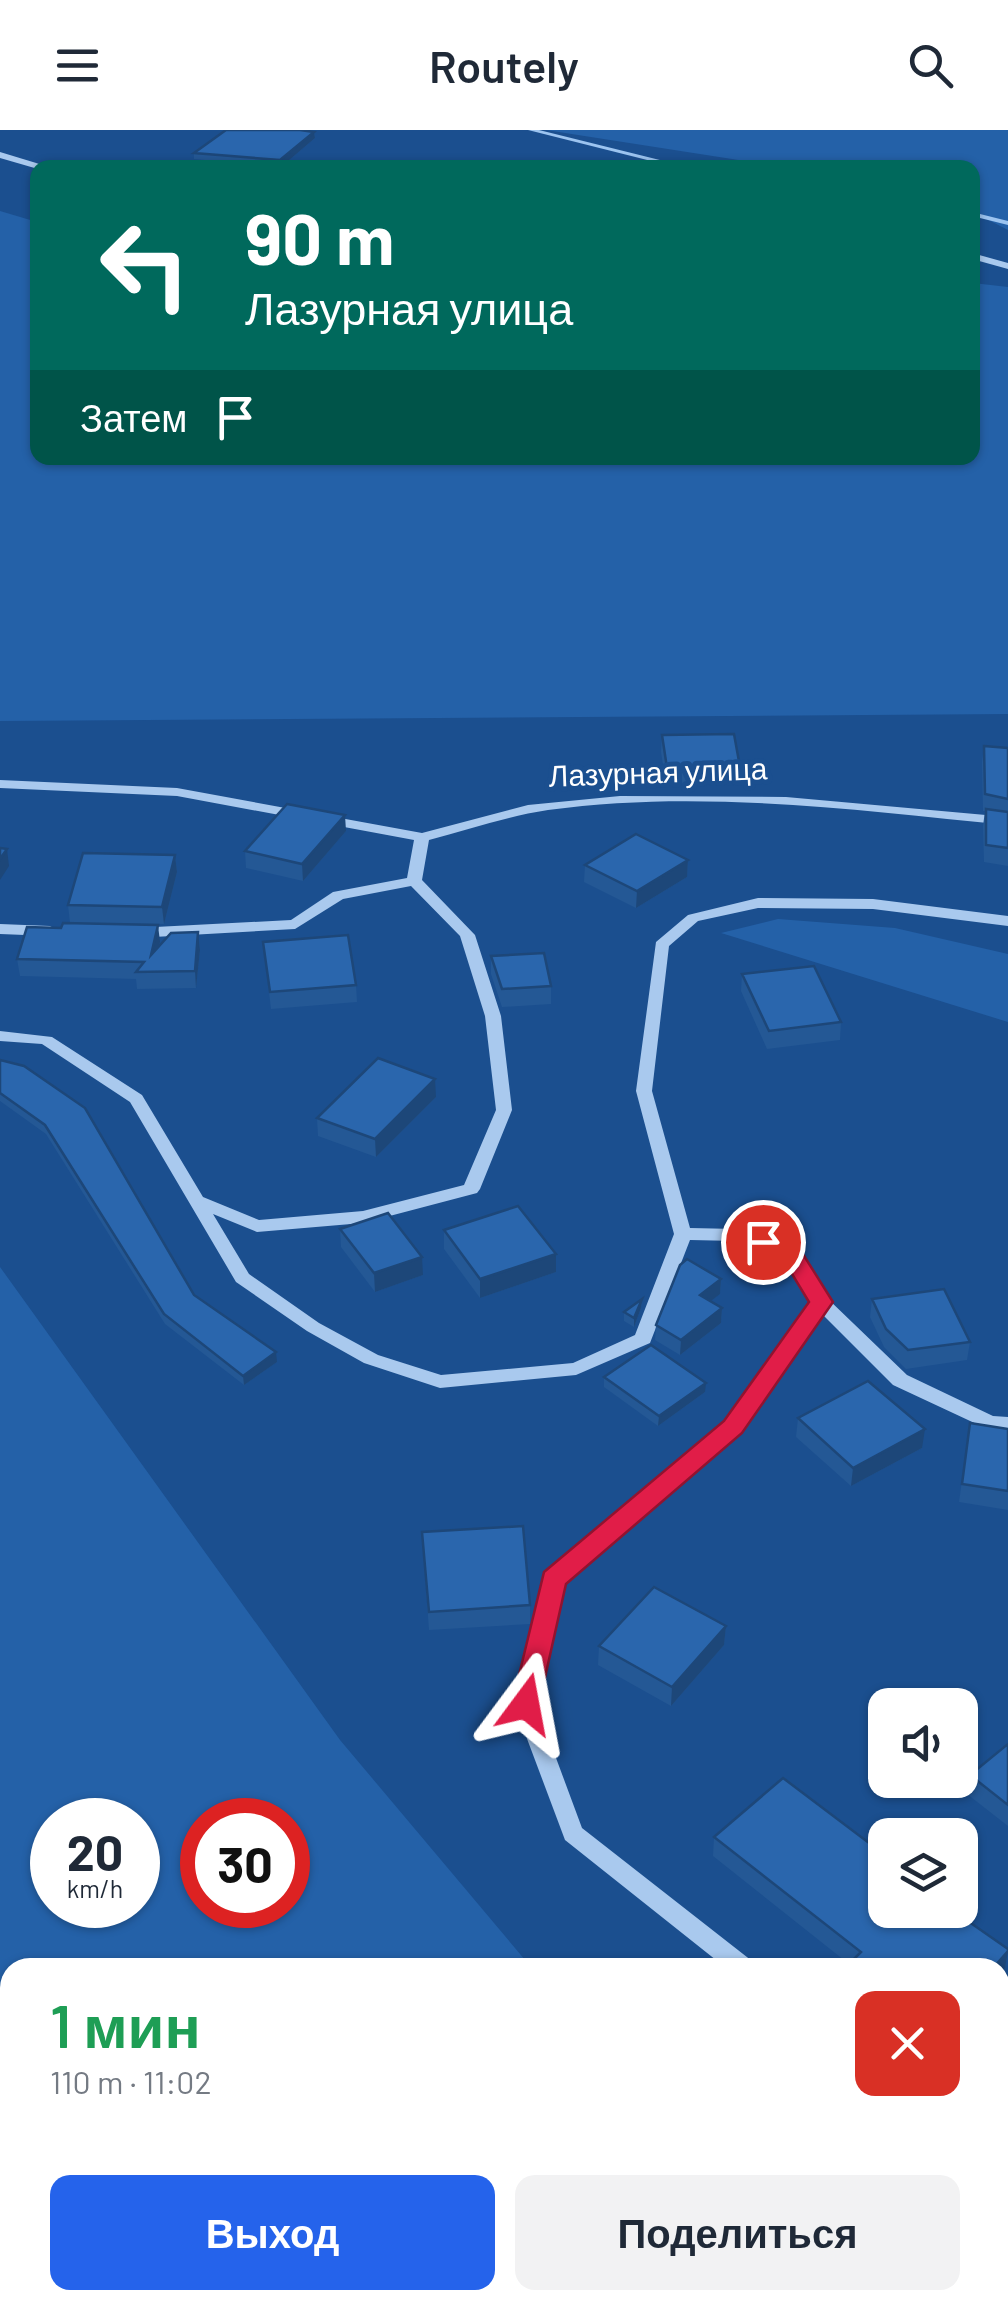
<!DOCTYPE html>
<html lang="ru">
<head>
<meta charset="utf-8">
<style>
	:root { --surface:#fff; --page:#f2f2f3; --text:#1f2937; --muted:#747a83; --accent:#2563eb }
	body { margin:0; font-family:Barlow,sans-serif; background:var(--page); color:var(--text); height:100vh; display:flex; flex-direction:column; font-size:38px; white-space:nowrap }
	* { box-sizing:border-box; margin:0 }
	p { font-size:32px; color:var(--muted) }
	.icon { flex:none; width:55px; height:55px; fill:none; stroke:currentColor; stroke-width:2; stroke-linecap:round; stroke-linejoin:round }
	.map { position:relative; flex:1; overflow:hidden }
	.drawer { position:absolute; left:0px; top:1828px; width:1010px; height:352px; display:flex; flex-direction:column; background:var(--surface); border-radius:30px 30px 0 0; box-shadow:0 2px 8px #0004 }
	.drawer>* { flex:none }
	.banner { position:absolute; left:30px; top:30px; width:950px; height:305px; border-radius:20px; box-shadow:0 2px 8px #0004; background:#00695c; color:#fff; overflow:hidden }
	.controls { position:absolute; left:868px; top:1558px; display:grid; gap:20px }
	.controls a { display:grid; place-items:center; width:110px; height:110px; border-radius:20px; background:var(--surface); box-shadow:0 2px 8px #0004; font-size:50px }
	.speed { position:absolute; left:30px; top:1668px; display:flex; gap:20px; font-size:50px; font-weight:700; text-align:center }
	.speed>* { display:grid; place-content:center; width:130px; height:130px; border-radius:50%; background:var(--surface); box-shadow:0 2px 8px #0004; line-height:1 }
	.speed small { font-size:25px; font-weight:400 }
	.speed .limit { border:15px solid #d22; background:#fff; color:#111 }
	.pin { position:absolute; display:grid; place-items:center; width:85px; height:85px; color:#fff; margin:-42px; border:5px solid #fff; border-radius:50%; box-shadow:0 2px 10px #0007 }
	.me { position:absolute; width:110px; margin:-55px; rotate:13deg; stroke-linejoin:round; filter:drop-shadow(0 0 8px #0008) }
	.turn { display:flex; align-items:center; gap:35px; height:210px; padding:0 50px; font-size:45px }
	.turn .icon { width:130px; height:130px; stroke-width:2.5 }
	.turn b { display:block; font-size:70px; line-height:85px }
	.then { display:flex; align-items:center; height:95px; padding:0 50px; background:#0003; gap:20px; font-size:38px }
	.round { display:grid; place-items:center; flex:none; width:105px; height:105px; border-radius:20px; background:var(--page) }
	.overview { display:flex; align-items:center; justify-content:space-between; height:170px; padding:0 50px }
	h1 { font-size:60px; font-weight:600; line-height:75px; color:#1e9e55 }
	.button { display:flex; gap:20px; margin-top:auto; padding:20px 50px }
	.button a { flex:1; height:115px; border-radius:20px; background:var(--accent); color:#fff; font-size:40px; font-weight:600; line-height:115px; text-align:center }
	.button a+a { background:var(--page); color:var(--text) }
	header { display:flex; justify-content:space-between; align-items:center; height:130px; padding:0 50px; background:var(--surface); font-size:45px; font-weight:600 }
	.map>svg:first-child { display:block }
	.green { fill:#2461a8; fill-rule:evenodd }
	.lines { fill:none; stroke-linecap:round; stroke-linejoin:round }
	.stream { fill:#9cc4f0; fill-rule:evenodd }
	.minor { fill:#a9c9ee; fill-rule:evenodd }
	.wall { fill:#245895 }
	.shaded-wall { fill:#1d4779 }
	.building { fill:#2a66ad; stroke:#1d4779; stroke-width:2.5 }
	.route { fill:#e11d48; stroke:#92132f; stroke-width:2.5 }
	.labels { text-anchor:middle; stroke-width:10; stroke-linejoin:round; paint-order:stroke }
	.street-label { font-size:30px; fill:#fff; stroke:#1b4f8f }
</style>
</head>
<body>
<header><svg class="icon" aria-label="menu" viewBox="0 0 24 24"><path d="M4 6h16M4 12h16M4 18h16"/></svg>Routely<svg class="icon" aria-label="search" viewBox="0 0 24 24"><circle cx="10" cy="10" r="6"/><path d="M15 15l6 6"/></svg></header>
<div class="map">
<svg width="1008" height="2178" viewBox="0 0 1008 2178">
	<rect width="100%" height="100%" fill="#1b4f8f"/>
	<!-- green -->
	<g class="green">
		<polygon points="546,0 1008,0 1008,100 973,82 972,38 784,37"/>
		<polygon points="0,81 37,92 38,328 972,328 973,153 1008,157 1008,584 0,591"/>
		<polygon points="778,789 895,798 1008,824 1008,892 721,803"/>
		<path d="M0 1137 340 1610 531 1837 10 1838V2170H809L816 2178H0ZM52 1690H138V1775H52ZM202 1690H288V1775H202Z"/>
	</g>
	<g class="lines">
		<!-- stream -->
		<g class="stream">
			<polygon points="528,0 539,0 692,38 679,38"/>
			<polygon points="972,82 1008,91 1008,95 972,86"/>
		</g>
		<!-- minor -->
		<g class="minor">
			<polygon points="0,22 46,36 47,38 38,39 0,28"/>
			<polygon points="972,123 1008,133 1008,139 972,129"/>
			<path d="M0 650 177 658 422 703 528 675 620 666 786 667 1008 687V695C857 680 699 659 548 680 508 686 468 700 429 710L422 750 475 805 501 886 512 980 480 1059 477 1063 363 1093 257 1102 213 1084 249 1144 319 1193 378 1225 441 1245 573 1233 635 1205 674 1104 636 961 656 812 688 785 758 768 873 769 1008 786V796L873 779 758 778 698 791 669 816 652 961 690 1098 737 1099 794 1115 827 1168 907 1245 993 1286 1008 1287V1301L983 1297 893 1255 822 1184 740 1302 562 1452 536 1574 582 1698 752 1831 755 1838H726L565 1710 514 1574 546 1444 726 1292 812 1172 782 1123 737 1111 690 1110 650 1213 576 1245 440 1258 364 1233 307 1201 236 1152 130 972 42 914 0 911V901L52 907 142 965 203 1067 259 1090 363 1081 464 1055 496 980 485 886 460 806 411 756 343 769 295 799 136 808 128 803 136 798 291 790 333 762 407 748 414 710 177 666 0 658Z"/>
			<polygon points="0,794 50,796 58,801 50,806 0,804"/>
			<polygon points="1000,2037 1008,2041 1008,2068 1000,2065"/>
		</g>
	</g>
	<!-- wall -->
	<g class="wall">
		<polygon points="314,2 315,8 281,37 194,29 194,23"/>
		<polygon points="662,605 740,637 739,653 666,654 661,622"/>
		<polygon points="984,616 1008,618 1008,736 984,732 983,696 985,681 983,681 982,632"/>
		<polygon points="346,701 303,751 246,738 245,721"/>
		<polygon points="175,725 177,742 164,794 70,793 68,775"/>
		<polygon points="688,730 687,747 636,778 584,752 585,735"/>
		<polygon points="198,802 200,820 196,858 137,859 136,849 20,846 17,829 160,812 159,816"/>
		<polygon points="263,812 356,855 357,872 271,879"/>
		<polygon points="491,826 551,856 551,874 502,877 491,844"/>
		<polygon points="742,844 841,892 840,910 767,919 741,861"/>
		<polygon points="0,930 194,1165 277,1232 244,1255 165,1194 46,1004 0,971"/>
		<polygon points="436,967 376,1027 318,1006 317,988"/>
		<polygon points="340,1099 423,1145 375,1162 341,1117"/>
		<polygon points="444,1100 556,1142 480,1168 444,1119"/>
		<polygon points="721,1149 720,1164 710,1171 722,1178 721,1193 680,1225 655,1210 656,1195"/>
		<polygon points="642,1169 641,1178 634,1197 624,1191 624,1182"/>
		<polygon points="872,1169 970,1212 967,1230 906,1239 884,1217 870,1187"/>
		<polygon points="604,1247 705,1262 658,1296 604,1257"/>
		<polygon points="798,1288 922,1318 851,1356 796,1307"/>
		<polygon points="970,1293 1008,1299 1008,1380 959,1372"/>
		<polygon points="422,1402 530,1475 530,1494 429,1500"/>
		<polygon points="726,1496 724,1515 671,1576 598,1535 599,1516"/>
		<polygon points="1008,1614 1008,1696 967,1664 970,1645"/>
		<polygon points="714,1707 879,1729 1008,1819 1005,1838 1000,1844 1000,1838 854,1838 713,1726"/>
	</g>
	<!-- shaded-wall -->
	<g class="shaded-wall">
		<polygon points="314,2 315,8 281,37 280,30"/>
		<polygon points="345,685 346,701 303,751 302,734"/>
		<polygon points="7,719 9,736 0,750 0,729"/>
		<polygon points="175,725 177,742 164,794 162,777"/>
		<polygon points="688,730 687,747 636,778 637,761"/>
		<polygon points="158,795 160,812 153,842 151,825"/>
		<polygon points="198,802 200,820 196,858 195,841"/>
		<polygon points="435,949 436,967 376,1027 375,1009"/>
		<polygon points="556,1124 556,1142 480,1168 480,1149"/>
		<polygon points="422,1127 423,1145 375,1162 374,1143"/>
		<polygon points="721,1149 720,1164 699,1180 700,1165"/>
		<polygon points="642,1169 641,1178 634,1197 634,1188"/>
		<polygon points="722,1178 721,1193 680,1225 681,1210"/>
		<polygon points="276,1222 277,1232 244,1255 243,1246"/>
		<polygon points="706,1253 705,1262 658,1296 659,1286"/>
		<polygon points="925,1299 922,1318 851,1356 853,1338"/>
		<polygon points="726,1496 724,1515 671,1576 672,1557"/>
		<polygon points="1008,1821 1005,1838 1000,1844 1000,1838 993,1838"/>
	</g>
	<!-- building -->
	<g class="building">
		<polygon points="226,0 300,0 314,2 280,30 194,23"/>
		<polygon points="734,604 740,637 667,638 662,605"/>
		<polygon points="984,616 1008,618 1008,669 985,664"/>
		<polygon points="287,674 345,685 302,734 245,721"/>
		<polygon points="986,679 1008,682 1008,718 986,715"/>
		<polygon points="636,704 688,730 637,761 585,735"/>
		<polygon points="0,718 7,719 0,729"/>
		<polygon points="83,723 175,725 162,777 68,775"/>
		<polygon points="63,793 158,795 151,825 171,803 198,802 195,841 136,842 144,832 17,829 27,797 61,798"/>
		<polygon points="348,805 356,855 270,862 263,812"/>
		<polygon points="544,823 551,856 502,859 491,826"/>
		<polygon points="814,836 841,892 769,901 742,844"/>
		<polygon points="378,928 435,949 375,1009 317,988"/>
		<polygon points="0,930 24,936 85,978 194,1165 276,1222 243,1246 164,1184 45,995 0,963"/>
		<polygon points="518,1076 556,1124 480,1149 444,1100"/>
		<polygon points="388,1083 422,1127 374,1143 340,1099"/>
		<polygon points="687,1129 721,1149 700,1165 722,1178 681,1210 656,1195 680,1135"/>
		<polygon points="944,1159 970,1212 908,1220 886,1199 872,1169"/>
		<polygon points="642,1169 634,1188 624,1182"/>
		<polygon points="651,1215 706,1253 659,1286 604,1247"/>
		<polygon points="868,1251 925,1299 853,1338 798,1288"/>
		<polygon points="970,1293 1008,1299 1008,1361 962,1354"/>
		<polygon points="523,1396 530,1475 429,1482 422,1402"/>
		<polygon points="654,1457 726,1496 672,1557 599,1516"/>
		<polygon points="1008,1614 1008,1675 970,1645"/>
		<polygon points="783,1648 881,1722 875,1727 885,1733 885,1780 952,1780 1008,1819 1008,1821 993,1838 868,1838 855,1828 861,1822 714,1707"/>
	</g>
	<!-- route -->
	<polygon class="route" points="763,1104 796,1113 833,1172 742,1303 566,1454 539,1574 535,1582 526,1585 516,1582 512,1574 544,1442 724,1291 809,1172 780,1124 755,1117 751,1112"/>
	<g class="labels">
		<!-- street labels -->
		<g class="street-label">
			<text transform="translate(658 643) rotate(-2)" y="10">Лазурная улица</text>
		</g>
	</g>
</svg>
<div class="controls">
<a><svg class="icon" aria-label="sound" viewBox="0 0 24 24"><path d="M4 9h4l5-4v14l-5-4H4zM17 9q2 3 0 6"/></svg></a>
<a><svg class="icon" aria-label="layers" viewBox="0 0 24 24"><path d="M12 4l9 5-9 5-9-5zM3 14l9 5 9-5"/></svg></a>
</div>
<div class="speed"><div>20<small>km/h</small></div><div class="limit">30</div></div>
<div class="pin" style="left:763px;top:1112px;background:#d93025"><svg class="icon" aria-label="arrive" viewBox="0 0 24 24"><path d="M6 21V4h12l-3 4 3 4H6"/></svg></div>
<svg class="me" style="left:526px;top:1574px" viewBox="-20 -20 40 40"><path d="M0-17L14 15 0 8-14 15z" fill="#e11d48" stroke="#fff" stroke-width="4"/></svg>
<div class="banner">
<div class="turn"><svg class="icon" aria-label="left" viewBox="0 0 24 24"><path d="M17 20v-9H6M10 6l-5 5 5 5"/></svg><div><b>90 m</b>Лазурная улица</div></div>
<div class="then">Затем<svg class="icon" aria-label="arrive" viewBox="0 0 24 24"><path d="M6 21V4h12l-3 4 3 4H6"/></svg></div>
</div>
<section class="drawer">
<div class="overview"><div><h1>1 мин</h1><p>110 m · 11:02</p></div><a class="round" style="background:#d93025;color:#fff"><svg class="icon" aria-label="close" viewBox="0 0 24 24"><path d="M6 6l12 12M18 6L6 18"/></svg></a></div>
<div class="button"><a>Выход</a><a>Поделиться</a></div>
</section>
</div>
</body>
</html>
